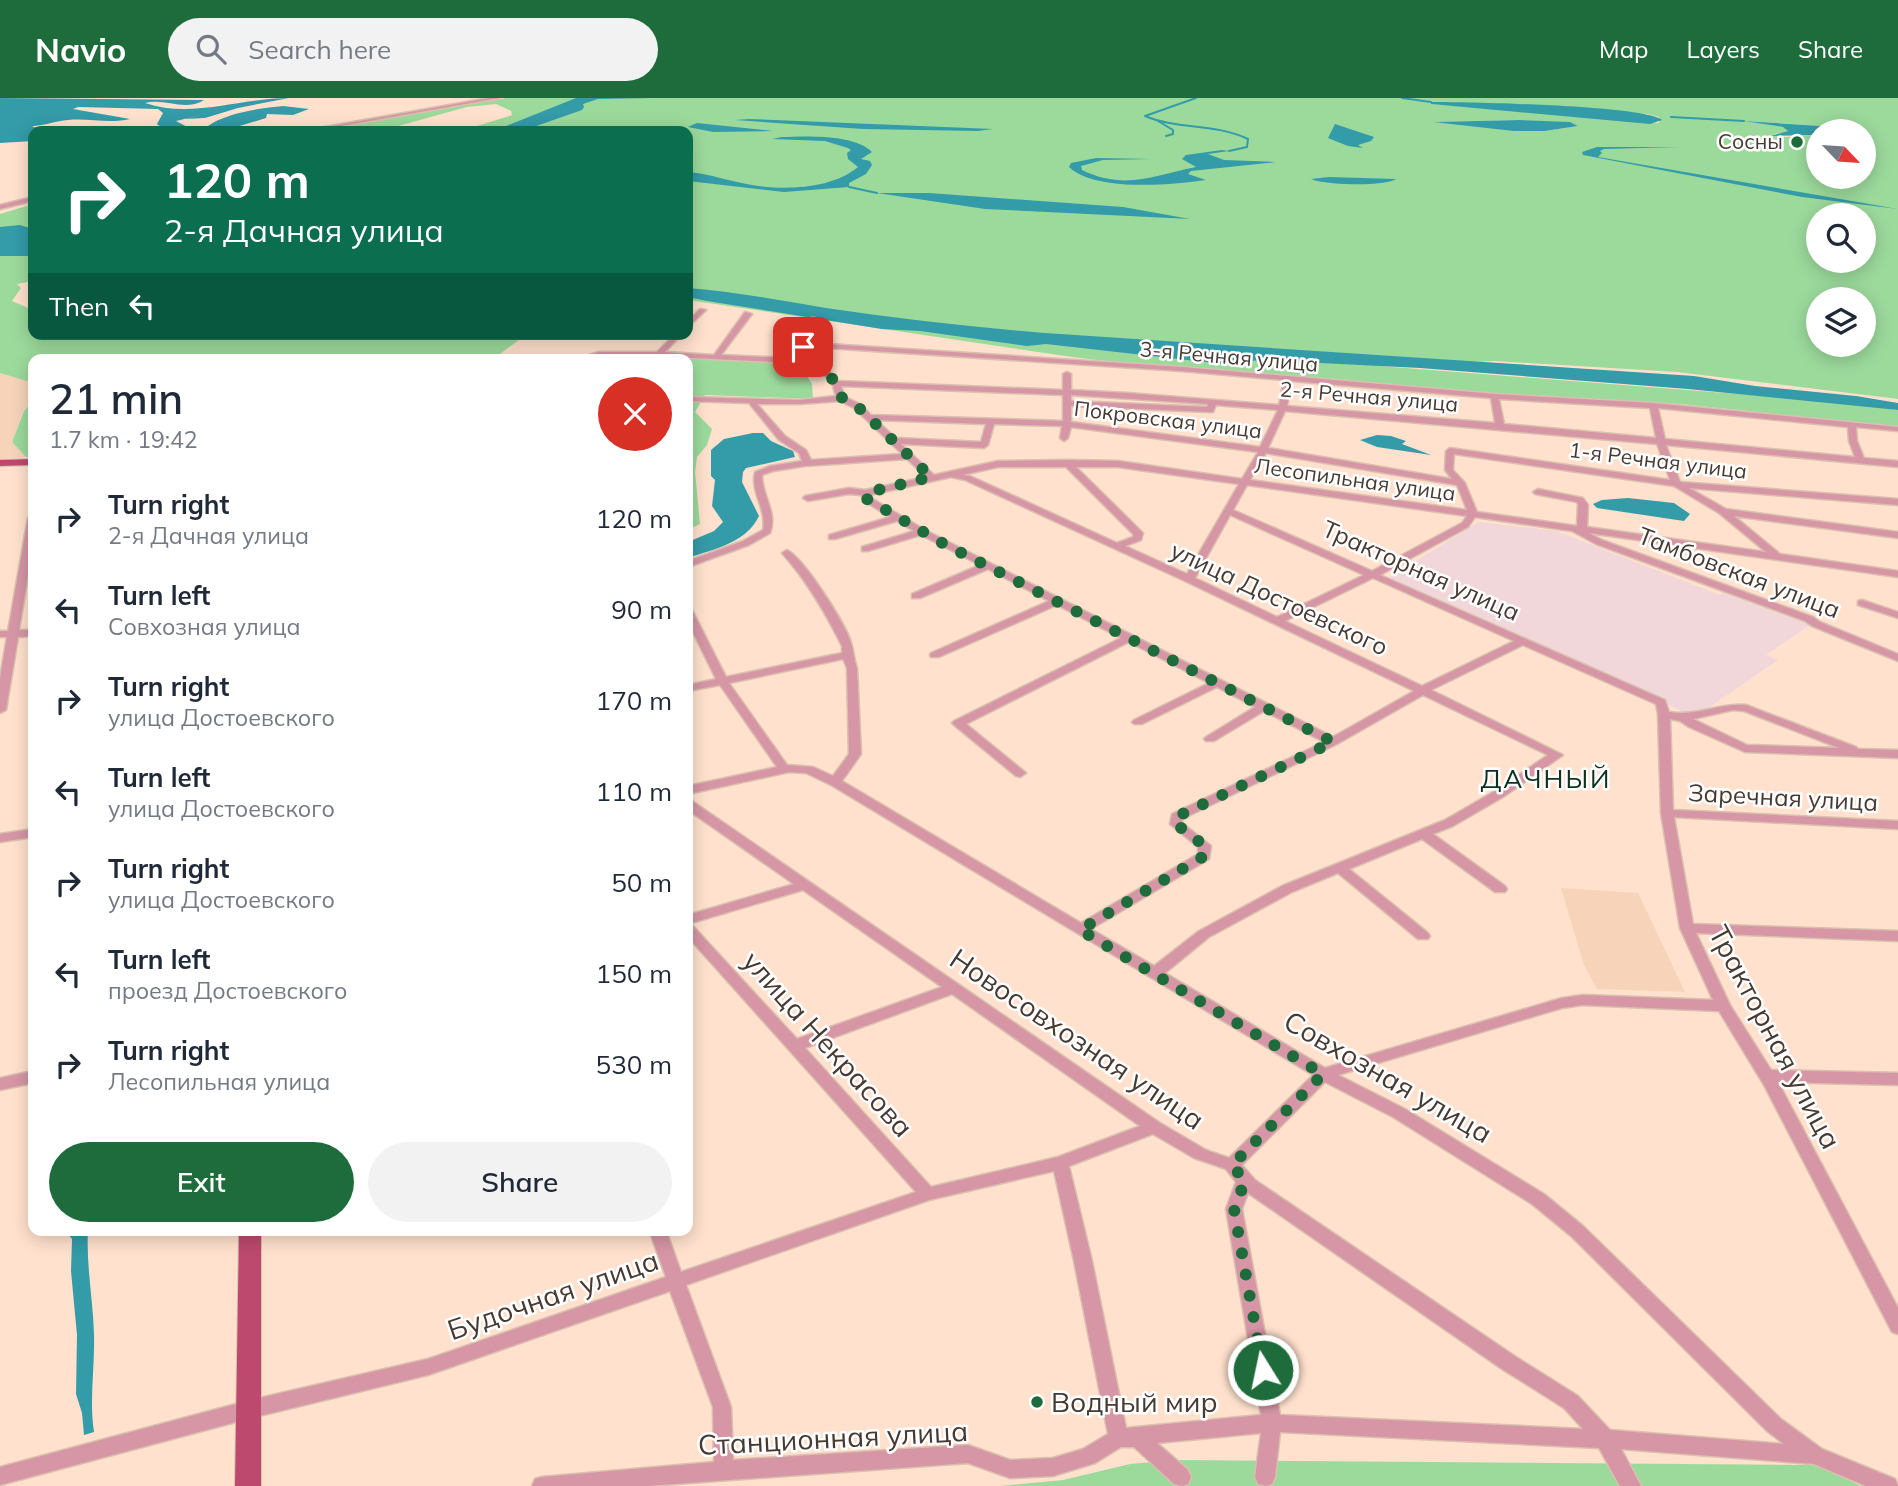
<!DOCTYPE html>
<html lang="en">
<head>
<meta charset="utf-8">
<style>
	:root { --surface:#fff; --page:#f2f2f3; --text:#1f2937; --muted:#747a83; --accent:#1e6c3b }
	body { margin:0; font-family:Mulish,sans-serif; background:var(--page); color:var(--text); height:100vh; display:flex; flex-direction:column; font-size:26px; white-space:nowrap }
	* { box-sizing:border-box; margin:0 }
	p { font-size:23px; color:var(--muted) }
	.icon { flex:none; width:38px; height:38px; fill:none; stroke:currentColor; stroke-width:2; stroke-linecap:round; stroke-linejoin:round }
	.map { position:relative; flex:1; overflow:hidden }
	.panel { position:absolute; left:28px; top:256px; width:665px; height:882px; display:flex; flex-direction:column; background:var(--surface); border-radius:14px; box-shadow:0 4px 18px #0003 }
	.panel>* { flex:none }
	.hud { position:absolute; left:28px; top:28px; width:665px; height:214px; border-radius:14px; box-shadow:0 4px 18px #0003; background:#0b6e4f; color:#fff; overflow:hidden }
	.needle { width:46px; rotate:115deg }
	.buttons { position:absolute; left:1806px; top:21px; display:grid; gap:14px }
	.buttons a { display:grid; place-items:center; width:70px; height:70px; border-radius:50%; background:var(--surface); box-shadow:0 4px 18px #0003; font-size:35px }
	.pin { position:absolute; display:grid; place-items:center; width:60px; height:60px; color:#fff; margin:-30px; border-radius:14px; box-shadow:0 4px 10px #0006 }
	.me { position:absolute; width:77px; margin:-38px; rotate:350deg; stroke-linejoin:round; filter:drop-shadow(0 0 5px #0008) }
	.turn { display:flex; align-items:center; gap:24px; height:147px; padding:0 21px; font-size:32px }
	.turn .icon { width:91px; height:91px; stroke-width:2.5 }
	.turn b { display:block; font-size:49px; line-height:60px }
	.then { display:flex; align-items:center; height:66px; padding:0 21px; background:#0003; gap:14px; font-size:26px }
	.round { display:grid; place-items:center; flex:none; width:74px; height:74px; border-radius:37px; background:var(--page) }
	.overview { display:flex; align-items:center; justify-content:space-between; height:119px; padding:0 21px }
	h1 { font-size:42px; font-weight:600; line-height:52px }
	.action { display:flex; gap:14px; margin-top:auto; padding:14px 21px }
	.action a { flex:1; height:80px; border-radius:42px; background:var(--accent); color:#fff; font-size:28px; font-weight:600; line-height:80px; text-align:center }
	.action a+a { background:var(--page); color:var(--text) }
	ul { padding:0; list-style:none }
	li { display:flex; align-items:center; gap:21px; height:91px; padding:0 21px }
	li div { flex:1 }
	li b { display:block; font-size:26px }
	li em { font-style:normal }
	header { display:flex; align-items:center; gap:42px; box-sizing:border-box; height:98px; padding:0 35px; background:var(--accent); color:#fff }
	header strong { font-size:33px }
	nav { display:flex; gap:38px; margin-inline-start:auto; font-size:24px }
	.search { width:490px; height:63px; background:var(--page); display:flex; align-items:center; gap:18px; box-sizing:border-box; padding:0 24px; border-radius:38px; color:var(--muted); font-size:26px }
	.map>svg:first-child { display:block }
	.built { fill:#f7d3ba }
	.industrial { fill:#f1d6da }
	.green { fill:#9cda9c; fill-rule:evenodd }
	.water { fill:#349ba8 }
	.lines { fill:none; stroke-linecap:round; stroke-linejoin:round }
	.stream { stroke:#349ba8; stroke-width:2 }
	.minor-casing { stroke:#dac0ae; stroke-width:3 }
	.major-casing { stroke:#dac0ae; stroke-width:2 }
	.minor { fill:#d696a5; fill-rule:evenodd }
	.major { fill:#bd4a6e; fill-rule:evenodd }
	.route { stroke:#1e6c3b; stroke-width:12; stroke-dasharray:0 21.6 }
	.poi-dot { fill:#1e6c3b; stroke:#fff; stroke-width:2.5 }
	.labels { text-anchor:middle; stroke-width:5; stroke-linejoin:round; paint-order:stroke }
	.far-poi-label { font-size:21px; fill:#463a32; stroke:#fff; text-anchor:end }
	.far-street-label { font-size:21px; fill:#463a32; stroke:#fff }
	.street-label { font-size:24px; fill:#463a32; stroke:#fff }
	.neighbourhood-label { font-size:26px; letter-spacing:2px; fill:#0d311a; stroke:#fff }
	.near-street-label { font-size:28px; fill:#463a32; stroke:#fff }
	.near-poi-label { font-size:28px; fill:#463a32; stroke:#fff; text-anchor:start }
</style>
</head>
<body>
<header>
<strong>Navio</strong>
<div class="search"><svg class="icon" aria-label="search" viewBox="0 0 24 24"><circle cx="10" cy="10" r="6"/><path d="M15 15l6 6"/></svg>Search here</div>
<nav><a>Map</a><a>Layers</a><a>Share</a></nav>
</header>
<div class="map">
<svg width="1898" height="1388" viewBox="0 0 1898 1388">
	<rect width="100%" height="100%" fill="#ffe1cd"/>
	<!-- built -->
	<g class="built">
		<polygon points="0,275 33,285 33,302 23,313 12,344 26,359 0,361"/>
		<polygon points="1561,790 1638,795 1685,894 1597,891 1584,867"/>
	</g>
	<!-- industrial -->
	<polygon class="industrial" points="1478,424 1556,433 1720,497 1723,495 1810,527 1766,557 1778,562 1695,619 1387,481"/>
	<!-- green -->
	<g class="green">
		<path d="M506 0H1898V301L1677 274 1494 263 1380 268 1839 304 1898 312V329L1681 306 1463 294 1162 270 1072 259 688 202V33H461L512 17 511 13 496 6 467 9 391 30 398 33H317ZM1432 4 1555 8 1647 16 1659 19V25L1432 6ZM1520 22 1578 28 1545 33 1433 24ZM1747 23 1821 28 1831 33H1864V79H1818V37L1785 39 1773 36 1787 35V31L1783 29ZM1818 117H1864V163H1818ZM1818 201H1864V247H1818Z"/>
		<polygon points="33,106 33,183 17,186 21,190 12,203 33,212 33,236 527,236 493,261 33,261 33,285 0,275 0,116"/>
		<polygon points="601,257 798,265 812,286 813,301 705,297 695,314 712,331 707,347 697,359 695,374 700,426 688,432 688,261 596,261"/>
		<polygon points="33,302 33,359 26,359 12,344 24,313"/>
		<polygon points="1175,1362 1817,1367 1861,1388 999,1388 1063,1382 1130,1366"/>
	</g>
	<!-- water -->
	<g class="water">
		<path d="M0 0 204 2C185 14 165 0 145 5 192 21 240 0 289 0L238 10 205 20 185 21 209 15 176 23 195 33C181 33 167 36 157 26L163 15 158 11 78 9 73 11 130 21C109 26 89 20 68 22 56 23 46 27 34 28L32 29 93 33H33V43L0 45Z"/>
		<polygon points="576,0 653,0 598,1 583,6 584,9 582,12 522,33 494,33"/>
		<path d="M1431 4C1466 4 1642 7 1662 22L1650 26 1431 6Z"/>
		<path d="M283 8 309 11 293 17 267 16 266 20 223 33H207L210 31 208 28C226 15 261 10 283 8Z"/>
		<polygon points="749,21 993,31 978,33 863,31 735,22"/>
		<polygon points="1520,22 1570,24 1578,28 1545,33 1514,33 1433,24"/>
		<polygon points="1744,23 1821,28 1831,33 1818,33 1818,37 1771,38 1788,33 1783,29"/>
		<polygon points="697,25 773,33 713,34 688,29"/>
		<polygon points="1335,26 1374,39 1371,43 1358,47 1363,50 1348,48 1328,40"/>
		<path d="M782 39C805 38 856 36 872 54L861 61 870 63 872 67 866 76 849 85V89L784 94 688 83V74C712 76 734 85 758 88 790 92 833 90 858 69L848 61 847 55 851 52 848 50 825 43 772 41Z"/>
		<polygon points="1597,49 1679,49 1604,51 1600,53 1602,55 1598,59 1898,111 1802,99 1583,57 1582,54"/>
		<path d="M1222 52 1229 53 1208 56 1224 62 1276 64 1191 73 1188 76 1206 82C1171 87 1095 94 1069 69L1071 65 1096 60 1152 61 1103 62 1081 68 1082 72C1125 93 1155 77 1196 69L1182 61 1186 57Z"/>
		<path d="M1329 79 1396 81C1384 89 1324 87 1311 81Z"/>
		<polygon points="877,95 929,95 1123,109 1190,121 985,111"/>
		<polygon points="20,127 33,131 33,158 0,158 0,129"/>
		<path d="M688 190C735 194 780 202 826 210 899 221 972 229 1045 235L1694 278 1755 288 1856 298 1898 305V312L1688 291 1420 270 1261 262 1223 266 1046 246 1027 248 920 233 882 231 707 203 688 199Z"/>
		<path d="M753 335H763L771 343 793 353 795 359 746 370 743 374 742 384 759 418C746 445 714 451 688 460V444L714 433 723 424 712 408 715 382 711 378V352L724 341Z"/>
		<polygon points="1377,337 1391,338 1406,343 1402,346 1431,357 1377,349 1360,342"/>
		<polygon points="1628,400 1674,405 1690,416 1684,423 1597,410 1593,406 1602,402"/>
		<path d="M65 1132H88C86 1167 93 1201 94 1236 95 1269 89 1302 94 1334L84 1337 82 1315 76 1296 77 1237 71 1173 72 1141Z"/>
	</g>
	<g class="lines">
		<!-- stream -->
		<g class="stream">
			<path d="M1196 0 1145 18C1178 32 1215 25 1248 41L1247 49 1229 53"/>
			<polyline points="1402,0 1431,4"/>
			<polyline points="1671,19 1744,23"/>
			<polyline points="1158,23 1173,32 1173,36 1166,38"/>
			<polyline points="849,89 877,95"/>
		</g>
		<defs>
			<g id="minor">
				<polygon points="489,0 499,0 313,33 303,33"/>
				<polygon points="33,99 33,103 0,111 0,107"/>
				<polygon points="700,211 706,212 688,229 688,223"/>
				<path d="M745 214 752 216 721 257 809 261 793 242 791 225 812 220H815V224L799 227 798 233 804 247 827 246 1182 269 1495 296 1653 305 1898 329V333L1856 329 1857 343 1864 360 1898 363V369L1666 347 1680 384 1898 401V407L1689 390 1726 411 1898 434V440L1734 418 1780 456 1898 473V479L1589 435 1602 442 1813 519 1820 524 1898 556V563L1812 528 1805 523 1596 446 1572 433 1475 419 1468 429 1380 477 1665 602 1669 614C1695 619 1719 605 1746 607L1856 649 1858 651 1898 652V660L1745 654 1689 629 1680 623 1670 621 1673 712 1898 723V731L1674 719 1693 826 1898 833V843L1696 835 1730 907 1771 972 1898 975V987L1778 984 1898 1210V1236L1892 1234 1764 987 1719 913 1583 907 1562 910 1338 977 1405 1011 1544 1096 1583 1128 1781 1321 1822 1351 1895 1381 1898 1388H1866L1814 1366 1621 1351 1641 1388H1620L1599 1350 1280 1334 1275 1379 1272 1386 1266 1388 1258 1386 1255 1379 1261 1335 1157 1345 1188 1372 1191 1379 1188 1386 1182 1388 1174 1386 1134 1349H1121L1095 1365 1053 1378 1010 1380 968 1365 647 1388H532L535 1381 542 1379 714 1364 713 1309 670 1193 428 1277 251 1320 0 1387V1369L251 1302 428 1261 666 1179 649 1132H666L681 1174 916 1094 688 839V827L693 828 797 941 942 889 803 792 688 826V817L794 786 688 712V702L692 703 1160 1025 1206 1052 1229 1060 1313 977 831 687 806 675 789 674 688 696V688L777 669 720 587 688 593V587L716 581 688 524V511L693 514 726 579 842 555V548C825 514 807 483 782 455L787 452C804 460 848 529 852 548 854 556 854 562 857 570L861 656 842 683 1081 825 1198 756V749L1170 726 1172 716 1324 644 1264 613 1214 643H1206L1204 641 1206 639 1255 609 1217 589 1142 626H1134L1132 624 1134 622 1209 585 1129 544 966 626 1026 675 1020 679 1016 678 954 627 952 625 954 623 1121 540 1057 507 939 559H931L930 557 931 555 1049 503 988 471 920 500H912V496L980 467 921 437 868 453H862V449L914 433 897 423 835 441H829V437L890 419 864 403 861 397 849 396 808 403 803 400 805 398 849 390 865 392 926 379 907 361 805 368 773 373 762 377C762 398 778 415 770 435L749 447 688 469V463L743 443 763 432C767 411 750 394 755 374L770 368 802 363 799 355 779 342 749 305 688 303V299L800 302 836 298 832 285 814 266 630 257 577 261 599 254H657L675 236H682L665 254 714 257ZM827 250 1182 273 1284 282 1279 307 1127 295 1071 292V276L1067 274 1063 276V292L838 283 807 251ZM1292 283 1491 300 1495 325 1287 308ZM841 288 1063 297V323L871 317 860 306 845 299ZM1071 297 1208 306 1207 309 1071 303ZM1499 301 1650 310 1656 340 1504 326ZM840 303 854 310 902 356 811 362 806 352 785 338 757 306H800ZM1216 307 1278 312 1260 349 1071 324V308L1210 314H1213ZM1658 310 1848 329 1849 343 1855 359 1665 341ZM1285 313 1657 346 1670 382 1450 350 1446 353 1445 372 1452 381 1268 350ZM876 322 986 326 981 344 896 340ZM994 326 1062 328 1060 340 1064 343 1068 340 1071 329 1258 354 1242 381 1118 363 1067 362 998 363 934 377 901 346 984 350 988 347ZM1266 355 1457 387 1467 412 1250 382ZM1454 356 1674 388 1719 415 1766 454 1587 429 1588 407 1583 400 1538 391 1533 394 1535 396 1577 404 1578 407 1577 428 1477 414 1465 385 1453 372ZM998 369H1066L1133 436V439L1117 445 970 378 962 377ZM1076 369H1118L1239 386 1187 476 1125 448 1141 442 1143 435ZM951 379 965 382 1185 483 1414 593 1333 639 925 432 871 400 870 397ZM1247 387 1467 418 1462 425 1372 473 1233 412ZM1230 417 1364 477 1277 519 1195 480ZM1373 480 1514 543 1422 588 1285 523ZM1523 547 1656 606 1658 616 1661 715 1680 830 1713 902 1583 897 1562 900 1325 970 1165 875 1209 839 1292 794 1338 775 1418 841H1428L1430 838 1428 835 1349 771 1422 741 1495 794H1505L1507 791 1505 788 1433 736 1453 728 1503 699 1563 657 1431 592ZM843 561 847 570 849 656 833 678 813 669 787 667 729 585ZM1423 597 1548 657 1495 693 1445 722 1282 788 1199 833 1154 868 1091 831 1209 761 1211 748 1182 725V721L1337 646ZM1733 612 1744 613 1839 650 1747 647 1693 621ZM952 896 1140 1028 1058 1059 931 1089 805 950ZM1325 984 1393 1019 1532 1106 1571 1138 1767 1333 1784 1346 1610 1332 1578 1298 1516 1259 1255 1082 1242 1067ZM1153 1036 1194 1060 1226 1071 1236 1084 1226 1111 1261 1317 1126 1330 1092 1163 1069 1068ZM1054 1073 1074 1163 1108 1336 1083 1351 1053 1360 1010 1362 968 1347 733 1362 731 1309 686 1187 929 1102ZM1248 1095 1502 1271 1564 1310 1583 1331 1280 1317 1242 1111Z"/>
				<polygon points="33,417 33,446 19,532 33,532 33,538 18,539 6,612 0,615 0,580 7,539 0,539 0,533 8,533 28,420"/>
				<polygon points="1862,502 1898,514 1898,520 1858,507 1858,503"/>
				<polygon points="33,731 33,739 0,744 0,736"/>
				<polygon points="33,973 33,985 0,992 0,980"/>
			</g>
			<g id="major">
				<polygon points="33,361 33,367 0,368 0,362"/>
				<polygon points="239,1132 261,1132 261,1388 235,1388"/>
			</g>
		</defs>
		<!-- minor casing -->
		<use href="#minor" class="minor-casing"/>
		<!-- major casing -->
		<use href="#major" class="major-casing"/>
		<!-- minor -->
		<use href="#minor" class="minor"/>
		<!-- major -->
		<use href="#major" class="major"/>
	</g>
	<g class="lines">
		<!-- route -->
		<polyline class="route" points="803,249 836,285 841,299 857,308 931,379 865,395 867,401 944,446 1333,644 1176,719 1176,726 1205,748 1204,758 1080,832 1323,976 1232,1067 1245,1083 1234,1111 1263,1272"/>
	</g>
	<!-- markers -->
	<g class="poi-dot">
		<circle cx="1797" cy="44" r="7"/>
		<circle cx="1037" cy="1304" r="7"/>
	</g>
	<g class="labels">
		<!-- far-poi labels -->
		<g class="far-poi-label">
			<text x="1783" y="51">Сосны</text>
		</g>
		<!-- far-street labels -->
		<g class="far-street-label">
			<text transform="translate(1229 259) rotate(5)" y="7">3-я Речная улица</text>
			<text transform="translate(1369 299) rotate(5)" y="7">2-я Речная улица</text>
			<text transform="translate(1168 322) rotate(7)" y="7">Покровская улица</text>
			<text transform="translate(1658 363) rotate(7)" y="7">1-я Речная улица</text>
			<text transform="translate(1355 382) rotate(8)" y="7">Лесопильная улица</text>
		</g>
		<!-- street labels -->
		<g class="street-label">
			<text transform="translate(1421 473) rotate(24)" y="8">Тракторная улица</text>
			<text transform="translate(1739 475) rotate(21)" y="8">Тамбовская улица</text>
			<text transform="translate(1279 501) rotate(25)" y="8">улица Достоевского</text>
			<text transform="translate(1783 700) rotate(3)" y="8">Заречная улица</text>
		</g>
		<!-- neighbourhood labels -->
		<g class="neighbourhood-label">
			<text x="1546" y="690">ДАЧНЫЙ</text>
		</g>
		<!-- near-street labels -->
		<g class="near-street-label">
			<text transform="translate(1775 939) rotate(62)" y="10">Тракторная улица</text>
			<text transform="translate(1077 941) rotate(34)" y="10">Новосовхозная улица</text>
			<text transform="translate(828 946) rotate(48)" y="10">улица Некрасова</text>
			<text transform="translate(1388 979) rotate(30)" y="10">Совхозная улица</text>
			<text transform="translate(553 1197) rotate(-19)" y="10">Будочная улица</text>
			<text transform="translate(833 1340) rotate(-3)" y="10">Станционная улица</text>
		</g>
		<!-- near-poi labels -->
		<g class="near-poi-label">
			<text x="1051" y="1314">Водный мир</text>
		</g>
	</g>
</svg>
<div class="buttons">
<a><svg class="needle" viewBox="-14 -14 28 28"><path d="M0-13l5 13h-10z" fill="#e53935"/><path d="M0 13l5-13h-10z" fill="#747a83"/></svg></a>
<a><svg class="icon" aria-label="search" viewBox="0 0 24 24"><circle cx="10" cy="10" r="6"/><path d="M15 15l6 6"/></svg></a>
<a><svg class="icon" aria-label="layers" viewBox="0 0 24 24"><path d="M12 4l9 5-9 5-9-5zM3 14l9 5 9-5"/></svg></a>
</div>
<div class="pin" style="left:803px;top:249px;background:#d93025"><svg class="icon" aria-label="arrive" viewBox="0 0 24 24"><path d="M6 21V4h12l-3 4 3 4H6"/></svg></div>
<svg class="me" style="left:1263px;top:1272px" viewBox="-20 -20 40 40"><circle r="17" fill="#1e6c3b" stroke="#fff" stroke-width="3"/><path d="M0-11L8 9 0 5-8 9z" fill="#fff"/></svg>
<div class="hud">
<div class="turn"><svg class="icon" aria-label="right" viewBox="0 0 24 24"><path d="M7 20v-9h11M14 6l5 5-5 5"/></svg><div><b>120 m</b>2-я Дачная улица</div></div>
<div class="then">Then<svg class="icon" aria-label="left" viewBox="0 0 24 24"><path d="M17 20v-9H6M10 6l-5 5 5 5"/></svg></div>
</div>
<section class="panel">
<div class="overview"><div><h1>21 min</h1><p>1.7 km · 19:42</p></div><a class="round" style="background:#d93025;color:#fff"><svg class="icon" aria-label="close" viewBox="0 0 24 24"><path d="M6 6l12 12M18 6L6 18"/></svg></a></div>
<ul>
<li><svg class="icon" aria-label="right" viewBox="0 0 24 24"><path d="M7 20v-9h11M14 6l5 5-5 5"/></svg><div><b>Turn right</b><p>2-я Дачная улица</p></div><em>120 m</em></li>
<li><svg class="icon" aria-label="left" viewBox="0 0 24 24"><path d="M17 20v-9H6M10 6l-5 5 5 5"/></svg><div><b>Turn left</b><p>Совхозная улица</p></div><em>90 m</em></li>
<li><svg class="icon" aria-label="right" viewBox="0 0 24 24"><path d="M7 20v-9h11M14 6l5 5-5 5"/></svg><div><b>Turn right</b><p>улица Достоевского</p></div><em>170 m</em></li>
<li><svg class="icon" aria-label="left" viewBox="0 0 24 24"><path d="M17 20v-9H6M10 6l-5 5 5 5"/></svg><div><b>Turn left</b><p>улица Достоевского</p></div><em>110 m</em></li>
<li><svg class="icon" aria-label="right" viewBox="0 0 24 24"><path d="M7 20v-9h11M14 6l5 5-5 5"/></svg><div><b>Turn right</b><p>улица Достоевского</p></div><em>50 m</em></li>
<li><svg class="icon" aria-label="left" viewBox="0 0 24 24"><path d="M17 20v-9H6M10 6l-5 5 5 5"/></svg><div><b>Turn left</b><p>проезд Достоевского</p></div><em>150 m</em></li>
<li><svg class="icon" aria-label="right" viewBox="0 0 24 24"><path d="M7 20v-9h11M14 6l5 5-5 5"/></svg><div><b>Turn right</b><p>Лесопильная улица</p></div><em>530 m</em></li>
</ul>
<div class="action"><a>Exit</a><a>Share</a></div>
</section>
</div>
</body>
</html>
